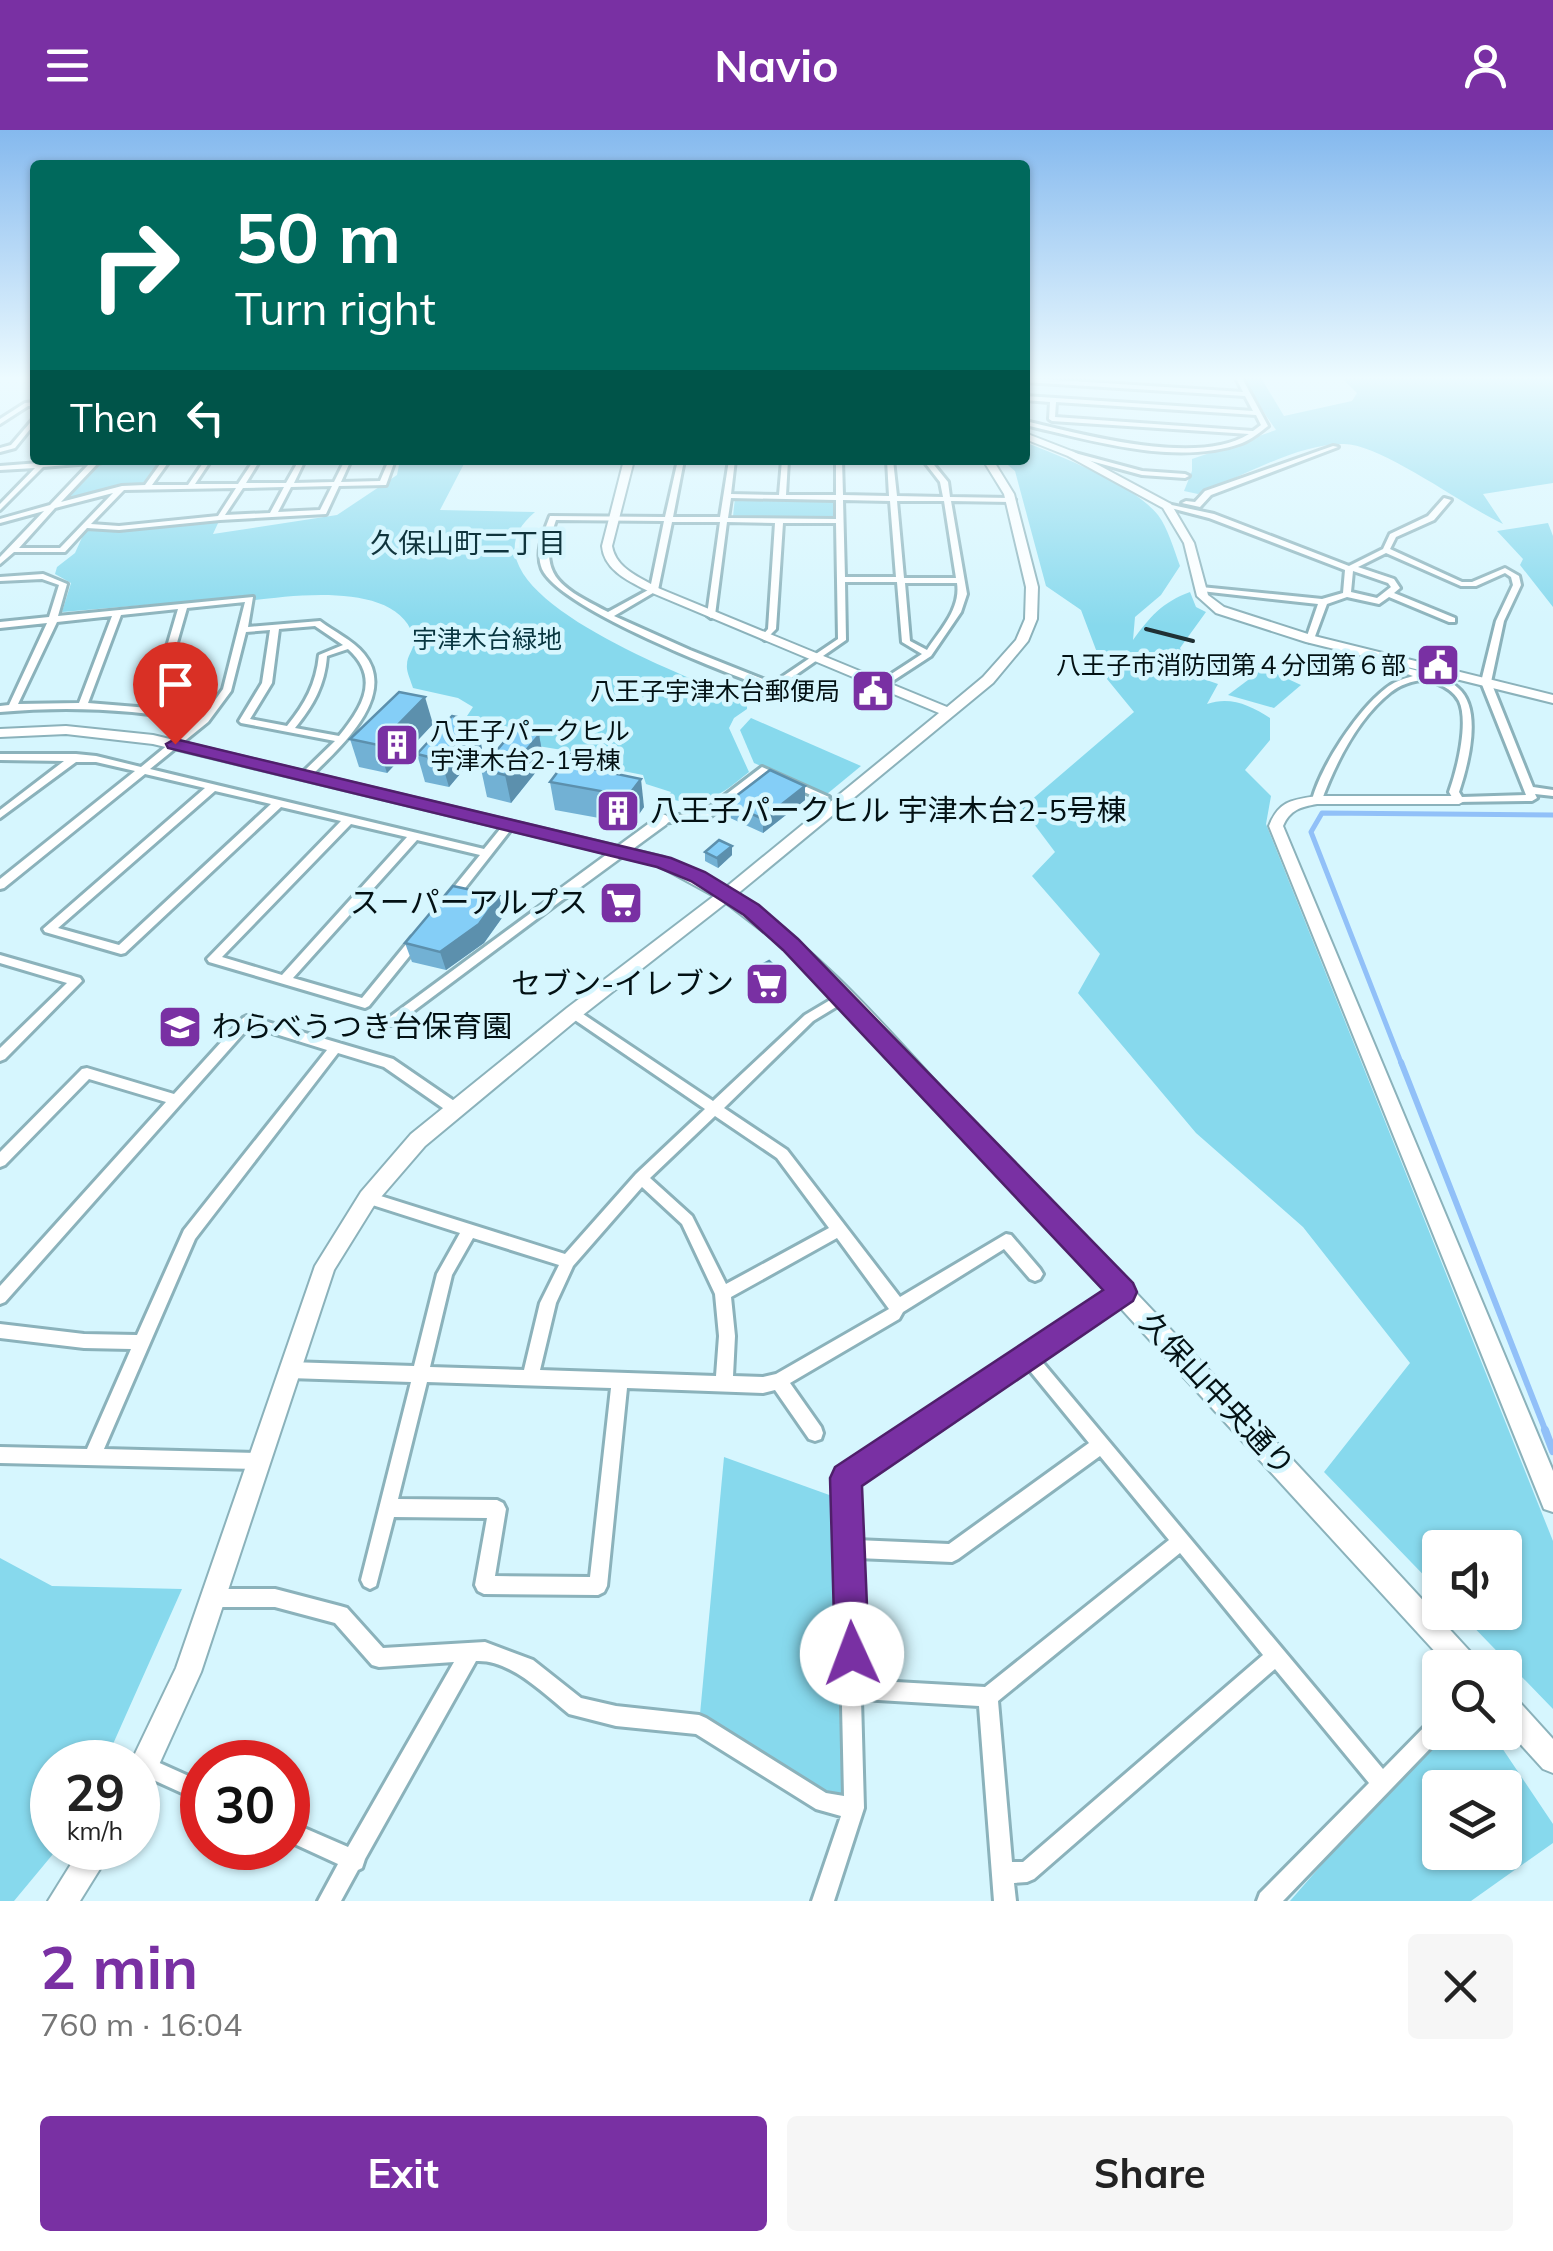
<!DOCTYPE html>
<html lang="en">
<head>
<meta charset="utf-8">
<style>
	:root { --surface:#fff; --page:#f6f6f6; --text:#222; --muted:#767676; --accent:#7930a3 }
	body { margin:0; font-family:Mulish,"Noto Sans JP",sans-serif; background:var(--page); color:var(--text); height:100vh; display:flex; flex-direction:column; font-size:38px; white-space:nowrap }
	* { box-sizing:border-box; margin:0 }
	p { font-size:32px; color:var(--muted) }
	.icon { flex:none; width:55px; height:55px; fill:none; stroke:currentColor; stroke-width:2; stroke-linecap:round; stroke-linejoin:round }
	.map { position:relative; height:1771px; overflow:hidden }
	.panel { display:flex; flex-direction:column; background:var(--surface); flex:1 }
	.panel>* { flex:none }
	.hud { position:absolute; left:30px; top:30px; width:1000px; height:305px; border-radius:10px; box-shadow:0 2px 8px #0004; background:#00695c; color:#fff; overflow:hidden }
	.buttons { position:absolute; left:1422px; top:1400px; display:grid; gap:20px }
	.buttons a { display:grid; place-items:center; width:100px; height:100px; border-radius:10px; background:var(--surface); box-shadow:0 2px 8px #0004; font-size:50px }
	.speed { position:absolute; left:30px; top:1610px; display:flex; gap:20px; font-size:50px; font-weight:700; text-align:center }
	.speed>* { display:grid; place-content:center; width:130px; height:130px; border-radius:50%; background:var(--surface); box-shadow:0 2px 8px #0004; line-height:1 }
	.speed small { font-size:25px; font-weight:400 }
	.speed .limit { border:15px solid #d22; background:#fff; color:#111 }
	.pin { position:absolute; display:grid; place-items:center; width:85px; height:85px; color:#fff; margin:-102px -42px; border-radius:50% 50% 50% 0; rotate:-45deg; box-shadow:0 0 10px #0007 }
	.pin .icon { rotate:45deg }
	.me { position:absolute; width:110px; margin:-55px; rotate:358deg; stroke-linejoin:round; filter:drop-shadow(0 0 8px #0008) }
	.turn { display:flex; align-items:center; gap:35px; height:210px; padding:0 40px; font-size:45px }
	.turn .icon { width:130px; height:130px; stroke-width:2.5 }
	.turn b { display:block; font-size:70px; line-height:85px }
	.then { display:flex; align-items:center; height:95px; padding:0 40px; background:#0003; gap:20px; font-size:38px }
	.round { display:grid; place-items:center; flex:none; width:105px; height:105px; border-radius:10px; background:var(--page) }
	.head { display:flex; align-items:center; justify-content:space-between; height:170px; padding:0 40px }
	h1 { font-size:60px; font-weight:700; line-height:75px; color:var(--accent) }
	.primary-button { display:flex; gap:20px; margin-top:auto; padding:20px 40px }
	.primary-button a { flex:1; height:115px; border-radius:10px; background:var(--accent); color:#fff; font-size:40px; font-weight:700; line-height:115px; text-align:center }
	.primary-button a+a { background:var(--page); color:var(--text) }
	header { display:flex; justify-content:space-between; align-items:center; height:130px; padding:0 40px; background:var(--accent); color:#fff; font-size:45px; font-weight:700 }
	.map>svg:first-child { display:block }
	.green { fill:#87d9ed; fill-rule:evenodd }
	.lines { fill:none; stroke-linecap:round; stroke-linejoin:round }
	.stream-far2 { stroke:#91c0f8; stroke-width:5 }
	.stream-far1 { stroke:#91c0f8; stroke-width:6 }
	.stream { stroke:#91c0f8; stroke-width:8 }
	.street-casing { stroke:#8bb2bb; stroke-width:6 }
	.secondary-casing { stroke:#8bb2bb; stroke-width:4 }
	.street { fill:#fff; fill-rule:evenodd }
	.secondary { fill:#fff; fill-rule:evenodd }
	.rail { stroke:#203034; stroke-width:4 }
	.street-bridge-casing { stroke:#8bb2bb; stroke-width:16; stroke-linecap:butt }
	.street-bridge { stroke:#fff; stroke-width:11 }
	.wall { fill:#72b1d4 }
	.shaded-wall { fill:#5c90ad }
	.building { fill:#84cef7; stroke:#5c90ad; stroke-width:2.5 }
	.route { fill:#7930a3; stroke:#4f1f6a; stroke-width:2.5 }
	.labels { text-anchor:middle; stroke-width:9; stroke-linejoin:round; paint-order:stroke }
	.far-park-label { font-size:25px; fill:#083640; stroke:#d6f6fe }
	.far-poi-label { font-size:25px; fill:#031114; stroke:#d6f6fe; text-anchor:end }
	.far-neighbourhood-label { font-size:28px; fill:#10353d; stroke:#d6f6fe }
	.poi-label { font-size:30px; fill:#031114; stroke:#d6f6fe; text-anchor:start }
	.street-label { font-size:30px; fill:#031114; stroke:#d6f6fe }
</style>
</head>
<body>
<header><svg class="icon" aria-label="menu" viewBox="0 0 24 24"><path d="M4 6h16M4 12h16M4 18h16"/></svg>Navio<svg class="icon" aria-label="person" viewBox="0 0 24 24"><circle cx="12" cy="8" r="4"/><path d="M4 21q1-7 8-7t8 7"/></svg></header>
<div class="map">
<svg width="1553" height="1771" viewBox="0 0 1553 1771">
	<rect width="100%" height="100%" fill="#d6f6fe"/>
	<!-- green -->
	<g class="green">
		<path d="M1240 248H1261L1284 286 1352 271 1357 263 1342 248H1553V353L1483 364 1503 394C1464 376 1381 314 1344 314 1298 313 1240 348 1198 364L1184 361 1192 341V329L1276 300Z"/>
		<path d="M1025 312C1063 328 1132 353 1158 385 1168 398 1174 420 1180 436L1161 465 1135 487 1133 510C1149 488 1162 472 1190 462L1196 477 1206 482 1180 518 1192 545 1218 554 1207 574C1230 566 1250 575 1270 588V610L1245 640 1271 666 1266 694 1553 1411V1579L1460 1483 1505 1482V1418H1440V1462L1324 1342 1410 1233 1303 1097 1196 1003 1078 863 1100 824 1032 746 1055 722 1022 678 1134 582 1107 549 1081 480 1046 456 1015 341 1002 330H1025Z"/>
		<polygon points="167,330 148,355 122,358 56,375 95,332"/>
		<path d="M416 330H466L440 380 535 382C441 460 701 551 747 572V579L734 588 729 598 749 642C722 664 703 680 667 668L671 662 646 654 643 645 618 640 615 633 604 627 520 613 510 602 472 592 467 586 473 577 458 568 413 558C411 551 406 541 407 535 407 523 417 518 413 505 396 452 296 465 255 470L251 466 62 482 71 453 55 444 57 437 75 423 84 403 91 399 117 401 219 391 213 404 337 385 397 345 399 335Z"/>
		<polygon points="735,368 836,369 836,388 733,386"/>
		<polygon points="1548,393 1553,406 1553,477 1520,435 1523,429 1497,401"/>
		<polygon points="1264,538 1301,555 1274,578 1228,565"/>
		<polygon points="751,588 861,636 827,664 754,633 740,600"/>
		<polygon points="724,1327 846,1371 854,1678 699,1595"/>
		<polygon points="0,1428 52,1456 182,1459 105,1632 52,1632 52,1718 58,1718 14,1771 0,1771"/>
		<path d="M1440 1599V1602L1492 1603 1553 1694V1713L1471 1771H1290ZM1440 1658H1505V1722H1440Z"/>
	</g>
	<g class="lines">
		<!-- stream-far2 -->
		<polyline class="stream-far2" points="1402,935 1311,702 1322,683 1553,685"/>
		<!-- stream-far1 -->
		<polyline class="stream-far1" points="1401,932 1546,1302"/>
		<!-- stream -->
		<polyline class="stream" points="1545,1300 1553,1321"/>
		<defs>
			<g id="street">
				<path d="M1025 248 1243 262 1236 248H1242L1268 296C1260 302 1252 309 1242 313 1177 337 1090 310 1025 295V291C1081 304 1198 337 1249 304L1052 291 1049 289 1050 272 1025 270V266L1253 281 1245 266 1025 252ZM1056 272 1256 285 1261 295 1253 301 1055 287Z"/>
				<polygon points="35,272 35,276 28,276 0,294 0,289 25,273"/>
				<polygon points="35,287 35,293 15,318 0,322 0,318 11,315"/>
				<polygon points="1333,316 1338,317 1211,365 1200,377 1182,373 1186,371 1195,372 1205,361"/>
				<polygon points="1071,322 1142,341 1185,344 1189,346 1185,348 1142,345 1069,325 1068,324"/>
				<path d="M79 330H110L98 333 61 372 122 356 145 355 163 330H170L152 355H188L205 330H211L195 354H238L254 330H260L246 353H286L299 330H305L294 353 334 352 345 330H351L341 352 380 351 389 330H395L386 355 339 356 326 384 220 390 119 400 87 398 65 422H14L0 434V427L44 381 0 393V389L50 375 90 333 43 337 0 380V374L35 338 0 340V336ZM332 356 320 380 278 382 291 357ZM284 357 270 383 225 385 243 358ZM236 358 218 386 119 396 91 394 124 360ZM113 363 60 418H19L55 378Z"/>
				<path d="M678 330H684L673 387H720L729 330H735L731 364 779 365 782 330H788L786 365H836V330H842L843 365 889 366 887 330H893L897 366 943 367 940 352 923 330H930L948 352 950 367 1011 368 1015 370 1011 372 951 371 967 464 961 482 931 526 885 556H879V552L922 524 902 512 897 452H845L846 510 774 560C728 544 560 479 542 439 535 422 544 402 550 386L665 387ZM731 368 836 370V389L728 388ZM843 370 890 371 896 447H845ZM897 371H944L956 448H904ZM556 390 664 391 650 459 608 482C561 457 536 447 556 390ZM672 392H720L707 485 711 488 715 485 727 392 775 393 768 499 761 507 765 510 776 499 783 393H836L838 509 773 553 690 520 614 486 658 460ZM905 453H957C961 479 940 500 927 520L910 511Z"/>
				<path d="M1444 368 1451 370 1434 390 1396 407 1390 419 1462 452H1472L1505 438 1519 446 1521 455 1504 491 1491 552 1533 657 1553 660V666L1535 664 1537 668 1532 671 1455 672 1449 662C1457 640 1469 592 1459 571 1454 561 1444 556 1434 552 1420 547 1403 553 1391 562 1358 588 1335 634 1321 672H1313L1312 670C1321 636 1357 581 1385 559 1393 552 1403 549 1413 546L1387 537 1369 527V523L1372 522C1382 526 1390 532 1400 536 1418 542 1444 544 1458 558 1483 579 1468 635 1459 662L1462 667 1526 665 1481 552 1496 491 1513 455 1511 447 1505 443 1476 456H1461L1386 423 1358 437 1394 449 1400 458 1394 463 1455 488V492H1449L1389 467 1379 474 1347 467 1327 474 1314 509 1310 512 1306 509 1318 474 1201 461 1197 459 1201 457 1322 469 1343 463 1345 440 1209 388 1163 376 1167 374 1214 384 1349 436 1383 419 1390 404 1428 386ZM1353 441 1388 453 1391 457 1377 468 1351 462Z"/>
				<path d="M43 444 67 454 58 486 253 467 248 497 320 491C334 502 353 510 364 524 399 567 337 620 309 648H301V644L335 611 241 593 239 591 262 553 270 500 246 502 231 561 208 592 150 639 484 719 505 693H513V697L455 771 451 772 445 768 480 725 417 710 293 848 362 868 412 807H420L422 810 420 813 369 876 365 878 209 832 207 829 341 691 281 677 125 823 121 824 45 802 43 799 205 658 145 644 4 758 0 759V749L135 641 96 632H76L0 688V680L64 631 0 630V624H76L96 626 141 637 197 591C132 579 67 576 0 582V576L9 575 47 493 0 498V492L49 487 59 455 42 449 0 451V447ZM245 472 223 559 203 587 158 579 187 478ZM178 479 149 578 88 573 121 485ZM112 486 79 573 18 574 57 492ZM315 496 343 515 319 525C316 554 305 574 287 596L250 589 272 553 279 499ZM348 519C381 548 362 578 339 606L295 598C313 576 325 555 327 526ZM215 661 271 674 119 815 58 798ZM351 694 407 707 282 845 222 827Z"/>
				<polygon points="762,637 829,667 824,670 820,669 763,644 710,687 663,693 658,690 663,687 703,682"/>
				<polygon points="562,760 566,761 568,764 566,767 395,895 387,895 385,892 387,889"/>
				<polygon points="0,825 80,848 82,851 5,929 0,931 0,918 67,853 0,833"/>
				<path d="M842 863 846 865 848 868 846 871 813 891 724 978 787 1020 900 1167 1006 1104 1011 1105 1040 1139 1043 1144 1040 1149 1035 1151 1030 1149 1004 1119 903 1182 899 1189 790 1253 821 1297 823 1303 821 1309 815 1311 809 1309 775 1260 763 1263 627 1258 607 1456 604 1462 598 1465 484 1464 478 1461 475 1455 487 1388 394 1387 376 1456 370 1459 364 1456 361 1450 411 1252 289 1248 283 1245 281 1240 283 1235 289 1232 414 1236 437 1144 460 1103 363 1072 361 1068 363 1064 368 1062 565 1124 636 1044 705 979 569 886 567 883 569 880H577L713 971 805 885ZM715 986 777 1028 829 1098 726 1154 692 1086 650 1048ZM642 1057 682 1094 715 1164 719 1206 716 1246 540 1240 556 1173 573 1136ZM473 1108 559 1135 540 1173 524 1240 430 1237 452 1145ZM837 1108 889 1179 776 1244 763 1247 733 1246 735 1206 731 1167ZM427 1252 611 1258 590 1447 495 1446 506 1379 503 1373 497 1370 398 1369Z"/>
				<polygon points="247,886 393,929 460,975 462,979 460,983 455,984 450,983 384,937 338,923 195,1109 104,1319 259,1323 265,1325 267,1331 265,1337 259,1339 0,1333 0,1317 87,1319 131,1219 84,1218 0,1208 0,1194 84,1204 137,1205 184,1100 327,920 250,896 5,1172 0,1174 0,1156 166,972 89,949 5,1035 0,1037 0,1022 82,939 87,938 174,964 243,888"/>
				<path d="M1123 1155 1128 1157 1131 1162 1128 1167 1039 1228 1383 1639 1433 1588 1440 1585V1602H1446L1283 1771H1257L1260 1763 1369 1653 1275 1539 1034 1749 1027 1752 1014 1753 1016 1771H994L979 1576 861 1569 864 1678 834 1771H812L841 1686 816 1679 696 1604 616 1596 569 1584C544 1564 510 1529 476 1531L365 1729 362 1738 358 1740 341 1771H318L338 1734 288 1711V1691L348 1717 454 1532 379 1537 372 1535 335 1493 275 1477H213L207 1474 204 1468 207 1462 213 1459H275L340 1476 347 1478 383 1518 485 1512 533 1530 581 1568 616 1576 699 1585 706 1588 826 1663 844 1666 837 1348 840 1342ZM1026 1236 1089 1313 949 1414 856 1410 855 1352ZM1100 1326 1169 1410 985 1557 860 1550 857 1428 952 1432 958 1429ZM1180 1423 1263 1525 1023 1732H1012L998 1571Z"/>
				<polygon points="144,1626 202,1652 202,1672 138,1643 138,1632 135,1632 137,1629"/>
			</g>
			<g id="secondary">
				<polygon points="1025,303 1074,322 1171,374 1194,413 1208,465 1224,477 1314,506 1553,565 1553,573 1306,512 1216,483 1197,466 1184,413 1163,378 1068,326 1025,309"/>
				<path d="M624 330H634L612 416C616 439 640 447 658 458L947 577 983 547 1016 510 1025 489 1026 457 1004 364 983 330H993L1014 364 1038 457 1037 489 1028 511 993 553 736 765C835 829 910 927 991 1011 1155 1181 1317 1355 1477 1529L1481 1538H1450L855 888 782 816 726 773 579 888 425 1016 375 1074 334 1140 201 1542 148 1659 138 1663V1632H131L176 1538 315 1136 361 1062 411 1004 567 878 714 766 659 736 153 614 66 604 0 607V599L66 596 153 605 664 727 725 758 939 583 650 462C631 452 604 441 602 416Z"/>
				<path d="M1317 666H1459L1466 670 1459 674H1317C1300 677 1290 680 1283 696L1553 1341V1382L1544 1379 1269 696C1279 671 1291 670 1317 666Z"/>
				<polygon points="1505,1563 1515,1567 1553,1609 1553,1643 1543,1639 1505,1597"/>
				<polygon points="81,1718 113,1718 80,1771 48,1771"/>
			</g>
		</defs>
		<!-- street casing -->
		<use href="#street" class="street-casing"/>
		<!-- secondary casing -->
		<use href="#secondary" class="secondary-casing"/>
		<!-- street -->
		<use href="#street" class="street"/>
		<!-- secondary -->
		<use href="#secondary" class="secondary"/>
		<!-- rail -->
		<polyline class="rail" points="1146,499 1193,511"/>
		<defs>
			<polyline id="street-bridge" points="562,764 663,690"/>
		</defs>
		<!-- street-bridge casing -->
		<use href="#street-bridge" class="street-bridge-casing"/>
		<!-- street-bridge -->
		<use href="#street-bridge" class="street-bridge"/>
	</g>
	<!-- wall -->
	<g class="wall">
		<polygon points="433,594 387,643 359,637 350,609"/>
		<polygon points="539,605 544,632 511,673 487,667 481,639"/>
		<polygon points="482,618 449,657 425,652 417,624"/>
		<polygon points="600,623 602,641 644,677 632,694 555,680 550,652"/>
		<polygon points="805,670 763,703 728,687 727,673"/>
		<polygon points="705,722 732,725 718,738 705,731"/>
		<polygon points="504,785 484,813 446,840 412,832 405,813"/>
		<polygon points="749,842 786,857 766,868 749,851"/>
	</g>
	<!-- shaded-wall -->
	<g class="shaded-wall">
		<polygon points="425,567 433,594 387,643 378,615"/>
		<polygon points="476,591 482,618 449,657 441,630"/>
		<polygon points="539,605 544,632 511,673 505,645"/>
		<polygon points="600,623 604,651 588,638"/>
		<polygon points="641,649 644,677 632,694 628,666"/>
		<polygon points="805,656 805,670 763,703 763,689"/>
		<polygon points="732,716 732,725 718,738 717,728"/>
		<polygon points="499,766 504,785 484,813 446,840 440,822"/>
		<polygon points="786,847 786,857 766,868 766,859"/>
	</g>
	<!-- building -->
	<g class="building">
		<polygon points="399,562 425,567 378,615 350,609"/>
		<polygon points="452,586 476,591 441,630 417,624"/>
		<polygon points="515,599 539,605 505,645 481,639"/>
		<polygon points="575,619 600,623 588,638 641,649 628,666 550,652"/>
		<polygon points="770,640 805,656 763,689 727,673"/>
		<polygon points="719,710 732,716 717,728 705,722"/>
		<polygon points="453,756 499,766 479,794 440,822 405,813"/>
		<polygon points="769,831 786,847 766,859 749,842"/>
	</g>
	<!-- sky -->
	<linearGradient id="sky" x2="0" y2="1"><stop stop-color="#85b9ee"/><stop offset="0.5" stop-color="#edfbff"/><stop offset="1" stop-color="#edfbff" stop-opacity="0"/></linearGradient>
	<rect width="1553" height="496" fill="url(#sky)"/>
	<!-- route -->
	<polygon class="route" points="175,609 671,728 705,742 759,775 798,809 1133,1153 1137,1162 1133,1171 862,1356 869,1524 864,1536 852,1541 840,1536 835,1524 830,1348 835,1337 1103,1160 783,820 744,785 691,751 657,737 168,618 166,614"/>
	<!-- icons -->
	<defs>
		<symbol id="civic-square" viewBox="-11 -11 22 22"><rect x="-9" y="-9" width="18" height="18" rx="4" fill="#7930a3" stroke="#d6f6fe"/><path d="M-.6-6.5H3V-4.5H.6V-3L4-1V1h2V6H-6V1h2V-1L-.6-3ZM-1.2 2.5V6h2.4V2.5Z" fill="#fff"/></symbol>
		<symbol id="building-square" viewBox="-11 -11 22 22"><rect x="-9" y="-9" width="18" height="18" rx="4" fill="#7930a3" stroke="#d6f6fe"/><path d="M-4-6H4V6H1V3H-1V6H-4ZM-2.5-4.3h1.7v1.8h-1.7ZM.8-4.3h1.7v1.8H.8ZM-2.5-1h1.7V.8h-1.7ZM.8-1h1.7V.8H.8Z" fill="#fff"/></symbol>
		<symbol id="supermarket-square" viewBox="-11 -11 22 22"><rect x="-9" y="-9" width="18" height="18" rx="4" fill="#7930a3" stroke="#d6f6fe"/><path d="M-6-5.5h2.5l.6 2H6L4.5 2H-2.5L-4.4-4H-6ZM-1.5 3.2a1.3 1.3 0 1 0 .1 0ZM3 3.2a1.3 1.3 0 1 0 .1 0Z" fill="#fff"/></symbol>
		<symbol id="school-square" viewBox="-11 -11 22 22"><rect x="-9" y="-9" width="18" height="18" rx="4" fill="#7930a3" stroke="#d6f6fe"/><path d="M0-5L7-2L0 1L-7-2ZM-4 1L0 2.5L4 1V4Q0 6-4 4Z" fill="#fff"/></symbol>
	</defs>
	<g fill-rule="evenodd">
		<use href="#civic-square" x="1413" y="510" width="50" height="50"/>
		<use href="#civic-square" x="848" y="536" width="50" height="50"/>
		<use href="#building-square" x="372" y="590" width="50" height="50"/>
		<use href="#building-square" x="593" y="656" width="50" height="50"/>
		<use href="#supermarket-square" x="596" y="748" width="50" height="50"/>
		<use href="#supermarket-square" x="742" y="829" width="50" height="50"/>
		<use href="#school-square" x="155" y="872" width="50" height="50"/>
	</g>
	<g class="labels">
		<!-- far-park labels -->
		<g class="far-park-label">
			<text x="487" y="518">宇津木台緑地</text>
		</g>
		<!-- far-poi labels -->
		<g class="far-poi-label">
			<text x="1406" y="544">八王子市消防団第４分団第６部</text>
			<text x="840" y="570">八王子宇津木台郵便局</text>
			<text x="430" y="610" text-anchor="start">八王子パークヒル<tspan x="430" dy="29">宇津木台2-1号棟</tspan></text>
		</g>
		<!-- far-neighbourhood labels -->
		<g class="far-neighbourhood-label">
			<text x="468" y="423">久保山町二丁目</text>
		</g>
		<!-- poi labels -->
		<g class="poi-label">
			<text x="650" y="691">八王子パークヒル 宇津木台2-5号棟</text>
			<text x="588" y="783" text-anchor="end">スーパーアルプス</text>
			<text x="734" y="864" text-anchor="end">セブン-イレブン</text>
			<text x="212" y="907">わらべうつき台保育園</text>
		</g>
		<!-- street labels -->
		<g class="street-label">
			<text transform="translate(1217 1264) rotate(47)" y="10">久保山中央通り</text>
		</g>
	</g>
</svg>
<div class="buttons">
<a><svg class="icon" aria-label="sound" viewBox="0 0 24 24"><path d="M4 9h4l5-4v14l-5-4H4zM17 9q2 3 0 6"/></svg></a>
<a><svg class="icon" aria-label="search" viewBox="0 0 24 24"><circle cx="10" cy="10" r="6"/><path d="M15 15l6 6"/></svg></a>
<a><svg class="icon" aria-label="layers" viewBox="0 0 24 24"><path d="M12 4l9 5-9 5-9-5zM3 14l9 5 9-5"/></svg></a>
</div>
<div class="speed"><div>29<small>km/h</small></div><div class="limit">30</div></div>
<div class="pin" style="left:175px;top:614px;background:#d93025"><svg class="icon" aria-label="arrive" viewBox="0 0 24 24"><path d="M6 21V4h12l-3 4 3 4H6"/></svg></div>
<svg class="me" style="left:852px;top:1524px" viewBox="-20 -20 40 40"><circle r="19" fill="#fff"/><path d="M0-13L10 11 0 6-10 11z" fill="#7930a3"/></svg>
<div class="hud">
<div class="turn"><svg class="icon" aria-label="right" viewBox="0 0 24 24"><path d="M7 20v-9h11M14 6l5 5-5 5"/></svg><div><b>50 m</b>Turn right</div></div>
<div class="then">Then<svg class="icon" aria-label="left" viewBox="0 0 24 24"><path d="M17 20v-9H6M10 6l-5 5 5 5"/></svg></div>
</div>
</div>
<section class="panel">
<div class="head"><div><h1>2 min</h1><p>760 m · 16:04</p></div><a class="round"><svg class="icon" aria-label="close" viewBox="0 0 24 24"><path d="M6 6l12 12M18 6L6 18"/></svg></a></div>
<div class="primary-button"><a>Exit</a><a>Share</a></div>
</section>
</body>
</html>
